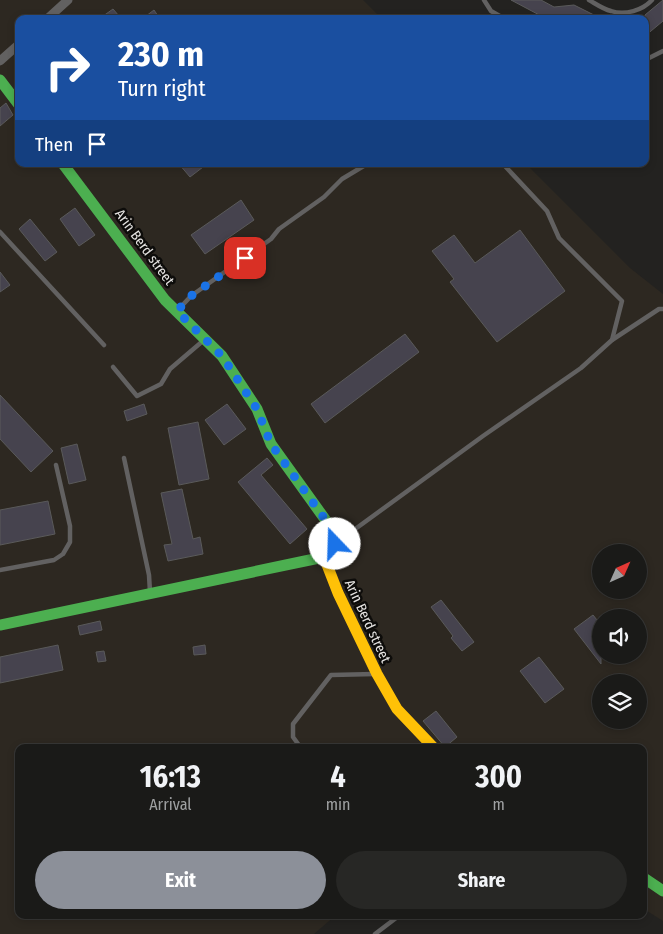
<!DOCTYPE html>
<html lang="en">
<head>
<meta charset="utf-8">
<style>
	:root { --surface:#1a1a18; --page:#272725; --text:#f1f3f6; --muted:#9fa1a2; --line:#383837; --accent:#8c9099 }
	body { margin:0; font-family:"Fira Sans Condensed",sans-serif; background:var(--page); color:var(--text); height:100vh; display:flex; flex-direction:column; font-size:19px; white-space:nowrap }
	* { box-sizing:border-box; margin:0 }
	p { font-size:16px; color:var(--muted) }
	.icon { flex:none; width:28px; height:28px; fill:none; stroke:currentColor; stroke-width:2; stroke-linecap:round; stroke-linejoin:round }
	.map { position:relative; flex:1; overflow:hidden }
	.sheet { position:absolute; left:15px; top:744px; width:632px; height:175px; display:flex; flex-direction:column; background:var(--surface); border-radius:10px; box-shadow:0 2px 8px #0003,0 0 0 1px var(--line) }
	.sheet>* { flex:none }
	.top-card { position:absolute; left:15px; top:15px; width:634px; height:152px; border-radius:10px; box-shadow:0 2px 8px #0003,0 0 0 1px var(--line); background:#1a4fa0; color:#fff; overflow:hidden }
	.needle { width:32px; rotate:45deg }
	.tools { position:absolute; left:592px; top:544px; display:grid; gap:10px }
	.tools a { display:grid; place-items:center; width:55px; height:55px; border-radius:50%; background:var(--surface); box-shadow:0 2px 8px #0003,0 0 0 1px var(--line); font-size:25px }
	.pin { position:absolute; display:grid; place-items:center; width:42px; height:42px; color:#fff; margin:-21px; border-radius:10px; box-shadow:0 2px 8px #0006 }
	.me { position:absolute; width:55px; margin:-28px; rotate:339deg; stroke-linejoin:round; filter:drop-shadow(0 0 4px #0008) }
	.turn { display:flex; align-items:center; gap:18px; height:105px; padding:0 20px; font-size:22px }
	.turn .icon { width:65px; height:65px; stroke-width:2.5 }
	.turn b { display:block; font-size:35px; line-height:42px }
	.then { display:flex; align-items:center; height:48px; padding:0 20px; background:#0003; gap:10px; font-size:19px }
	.eta { display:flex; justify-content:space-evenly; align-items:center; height:85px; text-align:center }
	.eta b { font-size:30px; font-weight:700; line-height:35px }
	.primary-button { display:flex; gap:10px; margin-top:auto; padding:10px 20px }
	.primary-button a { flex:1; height:58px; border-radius:30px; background:var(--accent); color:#fff; font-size:20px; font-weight:700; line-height:58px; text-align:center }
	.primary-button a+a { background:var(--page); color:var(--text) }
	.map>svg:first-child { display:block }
	.built { fill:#2d2821; fill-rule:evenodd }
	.building { fill:#46434e; stroke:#5a5a5a }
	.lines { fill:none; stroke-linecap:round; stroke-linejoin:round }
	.lane { stroke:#626161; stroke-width:4.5 }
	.street { stroke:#626161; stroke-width:9 }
	.fast { stroke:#4caf50; stroke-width:11 }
	.slow { stroke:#ffc107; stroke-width:11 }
	.route { stroke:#1a73e8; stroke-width:9; stroke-dasharray:0 16.2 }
	.labels { text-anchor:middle; stroke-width:5; stroke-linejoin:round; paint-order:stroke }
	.street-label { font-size:14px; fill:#e6e4e2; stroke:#0d0c0a }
</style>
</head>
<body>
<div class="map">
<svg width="663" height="934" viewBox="0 0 663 934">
	<rect width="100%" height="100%" fill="#232220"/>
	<!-- built -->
	<path class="built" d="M0 0H363L382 19H19V164H526L630 268 663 294V921L644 909V748H19V915H336L314 934H0ZM601 552H639V590H601ZM601 618H639V655H601ZM601 682H639V720H601Z"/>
	<!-- building -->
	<g class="building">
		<polygon points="511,0 541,0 554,7 574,5 602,19 545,18"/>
		<polygon points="663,0 663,21 645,36 645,15"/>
		<polygon points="113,9 119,16 115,19 99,19"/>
		<polygon points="154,10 160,19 142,19"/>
		<polygon points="6,103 13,115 0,126 0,108"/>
		<polygon points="179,164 207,164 190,177"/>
		<polygon points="241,200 254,220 205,254 191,235"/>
		<polygon points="75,208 95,235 79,246 60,219"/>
		<polygon points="30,219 57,252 45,261 19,229"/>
		<polygon points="520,230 565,291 497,342 450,282 454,279 432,251 454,235 475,263"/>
		<polygon points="0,272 10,285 0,292"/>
		<polygon points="405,334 419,352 325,423 311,404"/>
		<polygon points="0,395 53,451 31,472 0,439"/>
		<polygon points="144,404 147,414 127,421 124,411"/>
		<polygon points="227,404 246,429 224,445 205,420"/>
		<polygon points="198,422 209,479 179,485 168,428"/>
		<polygon points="77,444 86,480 69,484 61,448"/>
		<polygon points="267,458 273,465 261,475 307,529 290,544 238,482"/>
		<polygon points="182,489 193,539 200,537 203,554 168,561 164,545 172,544 161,493"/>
		<polygon points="48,501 55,534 0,545 0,510"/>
		<polygon points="441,600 474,642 462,651 451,638 453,636 431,607"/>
		<polygon points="593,615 601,625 601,664 574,629"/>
		<polygon points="100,621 102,630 80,635 78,626"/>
		<polygon points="58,645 63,670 0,683 0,657"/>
		<polygon points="205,645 206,654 194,655 193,647"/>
		<polygon points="104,651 106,661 98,662 96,652"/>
		<polygon points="539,657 564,689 545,703 520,671"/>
		<polygon points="436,711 457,737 445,747 423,721"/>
	</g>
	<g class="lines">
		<!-- lane -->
		<g class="lane">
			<polyline points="484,0 491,11 505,19"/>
			<path d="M589 0C596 4 603 9 611 11 625 16 643 10 652 0"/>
			<polyline points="645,60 663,51"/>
			<polyline points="503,164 547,211 559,238 622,301 612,340"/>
			<polyline points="0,232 104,345"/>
			<polyline points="178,310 191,296 271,239 279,229 324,197 342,179 367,164"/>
			<polyline points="113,367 137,396 161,384 170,369 204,340"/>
			<polyline points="124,458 149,575 150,592"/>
			<polyline points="336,543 483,436 581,368 612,340 659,309 663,309"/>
			<polyline points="0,570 54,560 63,554 70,542 70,526 56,465"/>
			<polyline points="301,748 293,737 293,724 331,675 375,674"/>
			<polyline points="375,934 400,915"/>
		</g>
		<!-- street -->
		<g class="street">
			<polyline points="47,19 68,0"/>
			<polyline points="0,61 19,44"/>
		</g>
		<!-- fast -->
		<g class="fast">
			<polyline points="0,80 19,105"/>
			<polyline points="63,164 165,300 222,356 257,409 271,444 332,529 335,544 324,557"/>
			<polyline points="0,625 324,557"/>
			<polyline points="644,878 663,891"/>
		</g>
		<!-- slow -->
		<polyline class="slow" points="324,557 338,593 377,674 397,709 434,748"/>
	</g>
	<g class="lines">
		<!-- route -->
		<polyline class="route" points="245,258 191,296 177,311 222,356 257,409 271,444 332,529 335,544"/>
	</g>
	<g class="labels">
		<!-- street labels -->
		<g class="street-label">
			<text transform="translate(145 247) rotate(54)" y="5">Arin Berd street</text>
			<text transform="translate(368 621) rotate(65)" y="5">Arin Berd street</text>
		</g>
	</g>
</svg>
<div class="tools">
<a><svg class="needle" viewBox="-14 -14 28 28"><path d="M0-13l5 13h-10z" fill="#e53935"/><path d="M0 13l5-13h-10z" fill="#9fa1a2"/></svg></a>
<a><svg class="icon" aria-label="sound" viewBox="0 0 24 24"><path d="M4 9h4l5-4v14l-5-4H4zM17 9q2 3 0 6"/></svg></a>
<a><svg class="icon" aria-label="layers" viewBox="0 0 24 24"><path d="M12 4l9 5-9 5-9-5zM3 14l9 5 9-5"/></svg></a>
</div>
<div class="pin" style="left:245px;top:258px;background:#d93025"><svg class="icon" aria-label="arrive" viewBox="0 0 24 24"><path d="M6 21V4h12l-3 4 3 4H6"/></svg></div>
<svg class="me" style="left:335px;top:544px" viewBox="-20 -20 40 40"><circle r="19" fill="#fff"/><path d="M0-13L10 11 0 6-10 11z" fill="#1a73e8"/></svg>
<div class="top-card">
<div class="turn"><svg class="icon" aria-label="right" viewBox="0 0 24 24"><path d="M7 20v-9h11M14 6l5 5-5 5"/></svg><div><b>230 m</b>Turn right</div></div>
<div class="then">Then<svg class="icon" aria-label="arrive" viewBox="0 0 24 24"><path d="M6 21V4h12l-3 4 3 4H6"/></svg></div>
</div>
<section class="sheet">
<div class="eta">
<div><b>16:13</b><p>Arrival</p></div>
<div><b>4</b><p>min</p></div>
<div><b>300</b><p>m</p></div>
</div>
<div class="primary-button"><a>Exit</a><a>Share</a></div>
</section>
</div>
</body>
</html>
